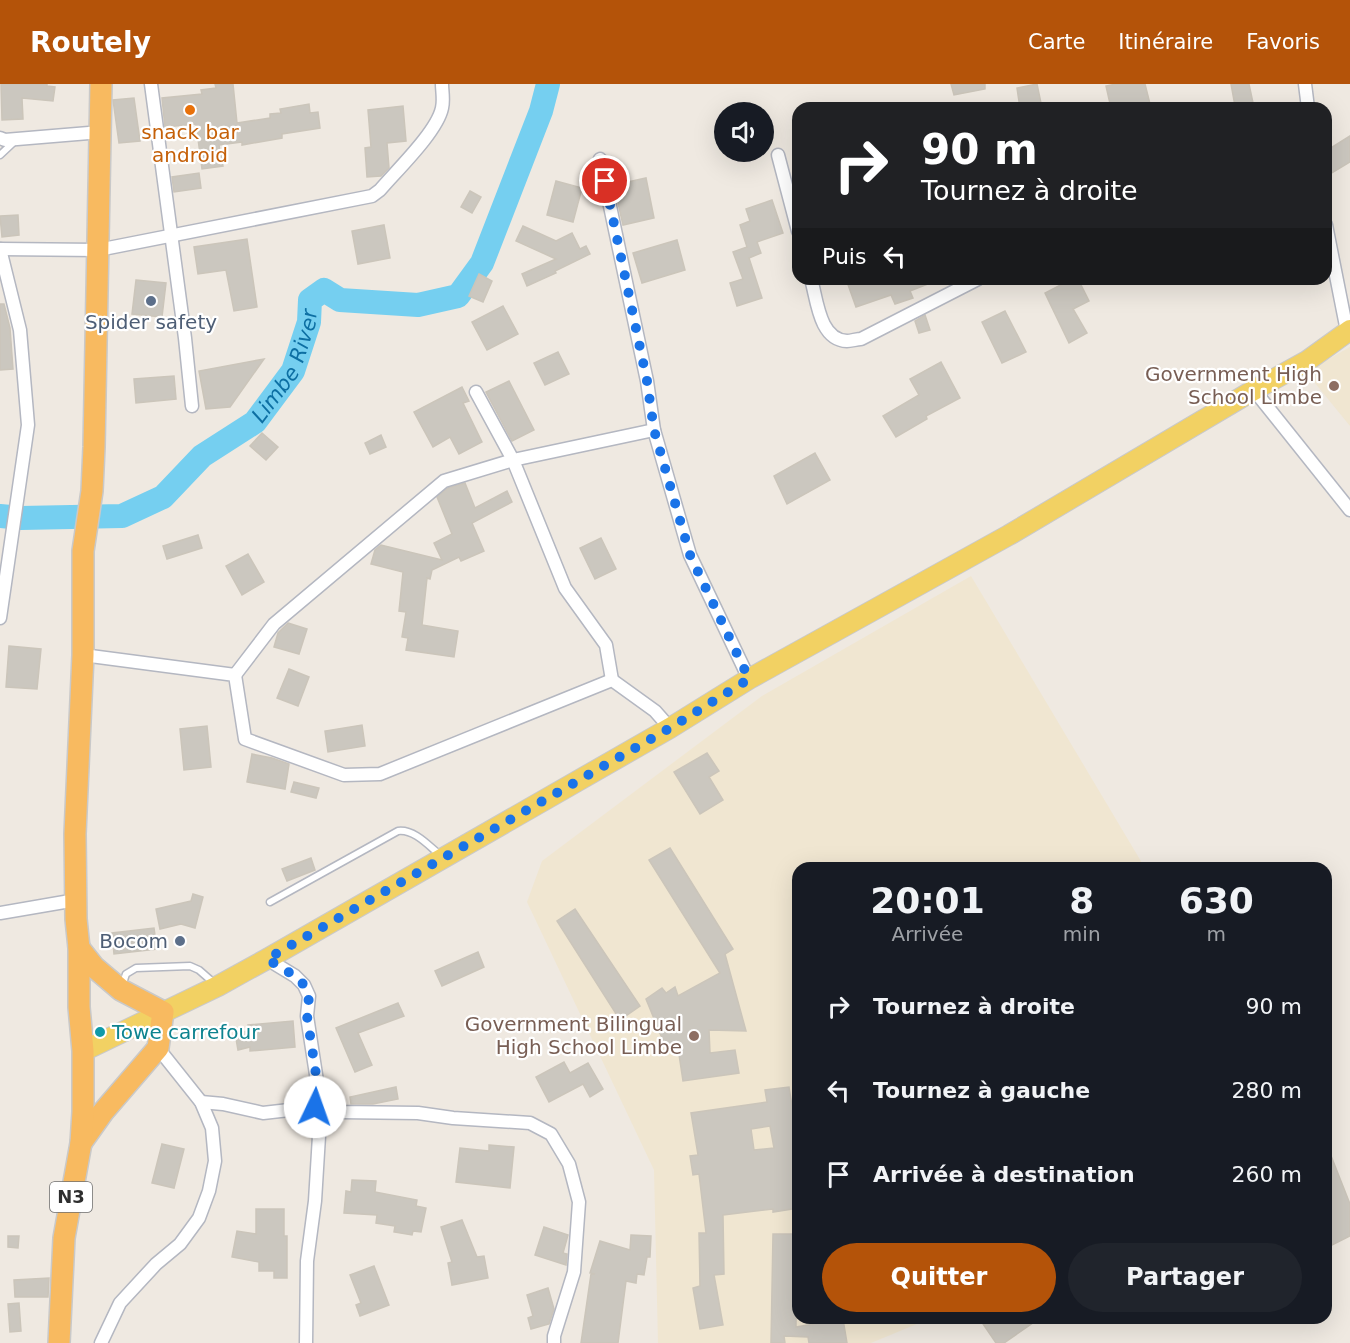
<!DOCTYPE html>
<html lang="fr">
<head>
<meta charset="utf-8">
<style>
	:root { --surface:#171b24; --page:#20242c; --text:#f1f3f6; --muted:#9ea1a6; --accent:#b45309 }
	body { margin:0; font-family:"DejaVu Sans",sans-serif; background:var(--page); color:var(--text); height:100vh; display:flex; flex-direction:column; font-size:22px; white-space:nowrap }
	* { box-sizing:border-box; margin:0 }
	p { font-size:20px; color:var(--muted) }
	.icon { flex:none; width:33px; height:33px; fill:none; stroke:currentColor; stroke-width:2; stroke-linecap:round; stroke-linejoin:round }
	.map { position:relative; flex:1; overflow:hidden }
	.details { position:absolute; left:792px; top:778px; width:540px; height:462px; display:flex; flex-direction:column; background:var(--surface); border-radius:18px; box-shadow:0 6px 24px #0002 }
	.details>* { flex:none }
	.banner { position:absolute; left:792px; top:18px; width:540px; height:183px; border-radius:18px; box-shadow:0 6px 24px #0002; background:#202124; color:#fff; overflow:hidden }
	.tools { position:absolute; left:714px; top:18px; display:grid; gap:12px }
	.tools a { display:grid; place-items:center; width:60px; height:60px; border-radius:50%; background:var(--surface); box-shadow:0 6px 24px #0002; font-size:30px }
	.pin { position:absolute; display:grid; place-items:center; width:51px; height:51px; color:#fff; margin:-26px; border:3px solid #fff; border-radius:50%; box-shadow:0 2px 6px #0007 }
	.me { position:absolute; width:66px; margin:-33px; rotate:3deg; stroke-linejoin:round; filter:drop-shadow(0 0 4px #0008) }
	.turn { display:flex; align-items:center; gap:21px; height:126px; padding:0 30px; font-size:27px }
	.turn .icon { width:78px; height:78px; stroke-width:2.5 }
	.turn b { display:block; font-size:42px; line-height:51px }
	.then { display:flex; align-items:center; height:57px; padding:0 30px; background:#0003; gap:12px; font-size:22px }
	.eta { display:flex; justify-content:space-evenly; align-items:center; height:102px; text-align:center }
	.eta b { font-size:36px; font-weight:700; line-height:42px }
	.cta { display:flex; gap:12px; margin-top:auto; padding:12px 30px }
	.cta a { flex:1; height:69px; border-radius:36px; background:var(--accent); color:#fff; font-size:24px; font-weight:700; line-height:69px; text-align:center }
	.cta a+a { background:var(--page); color:var(--text) }
	ul { padding:0; list-style:none }
	li { display:flex; align-items:center; gap:18px; height:84px; padding:0 30px }
	li div { flex:1 }
	li b { display:block; font-size:22px }
	li em { font-style:normal }
	header { display:flex; align-items:center; gap:36px; box-sizing:border-box; height:84px; padding:0 30px; background:var(--accent); color:#fff }
	header strong { font-size:28px }
	nav { display:flex; gap:33px; margin-inline-start:auto; font-size:21px }
	.map>svg:first-child { display:block }
	.education { fill:#f0e6d1 }
	.lines { fill:none; stroke-linecap:round; stroke-linejoin:round }
	.river { stroke:#75cff0; stroke-width:24 }
	.building { fill:#cbc7bf; stroke:#cbc5ba; stroke-width:1.5; fill-rule:evenodd }
	.service-casing { stroke:#b4b7c1; stroke-width:9 }
	.minor-casing { stroke:#b4b7c1; stroke-width:15 }
	.primary-casing { stroke:#c9c9c9; stroke-width:22 }
	.trunk-casing { stroke:#c9c9c9; stroke-width:24 }
	.service { stroke:#fff; stroke-width:6 }
	.minor { stroke:#fff; stroke-width:12 }
	.primary { stroke:#f2d163; stroke-width:20 }
	.trunk { stroke:#f8ba60; stroke-width:21 }
	.route { stroke:#1a73e8; stroke-width:10; stroke-dasharray:0 18 }
	.food-dot { fill:#e8710a; stroke:#fff; stroke-width:2 }
	.service-dot { fill:#5c6f8a; stroke:#fff; stroke-width:2 }
	.education-dot { fill:#8d6e63; stroke:#fff; stroke-width:2 }
	.culture-dot { fill:#0f9aa8; stroke:#fff; stroke-width:2 }
	.labels { text-anchor:middle; stroke-width:4.5; stroke-linejoin:round; paint-order:stroke }
	.shield { fill:#fff; stroke:#6d6d6d; stroke-width:1.5 }
	.shield-label { font-size:18px; font-weight:bold; fill:#2e2e2e }
	.food-label { font-size:20px; fill:#c56008; stroke:#fff }
	.service-label { font-size:20px; fill:#4e5e75; stroke:#fff }
	.education-label { font-size:20px; fill:#785e54; stroke:#fff; text-anchor:end }
	.culture-label { font-size:20px; fill:#0d838f; stroke:#fff; text-anchor:start }
	.water-label { font-size:21px; font-style:italic; fill:#0d6fa3; stroke:#fff }
</style>
</head>
<body>
<header>
<strong>Routely</strong>
<nav><a>Carte</a><a>Itinéraire</a><a>Favoris</a></nav>
</header>
<div class="map">
<svg width="1350" height="1259" viewBox="0 0 1350 1259">
	<rect width="100%" height="100%" fill="#efe9e1"/>
	<!-- education -->
	<g class="education">
		<polygon points="1350,263 1350,342 1306,288"/>
		<polygon points="971,492 1145,784 798,784 798,1234 929,1235 871,1259 658,1259 654,1086 527,818 542,777 762,612"/>
	</g>
	<g class="lines">
		<!-- river -->
		<path class="river" id="s1" d="M0 432 21 434 122 432 163 413 202 372 255 338 293 287 309 238 310 216 324 206 340 216 418 221 458 212 482 179 541 27 548 0"/>
	</g>
	<!-- building -->
	<g class="building">
		<polygon points="1,0 47,0 47,2 55,3 53,17 22,14 23,35 2,36"/>
		<polygon points="215,0 233,0 237,39 270,34 270,30 281,29 280,25 309,20 310,29 318,28 320,44 282,50 282,54 242,61 242,58 219,61 223,82 202,85 196,40 165,43 162,14 202,10 201,6 216,4"/>
		<polygon points="951,0 985,0 985,5 954,11"/>
		<polygon points="1037,0 1042,24 1020,24 1017,4"/>
		<polygon points="1116,0 1145,0 1151,24 1111,24 1106,2"/>
		<polygon points="1231,0 1249,0 1253,19 1235,22"/>
		<polygon points="134,14 140,57 119,59 113,16"/>
		<polygon points="403,22 406,57 387,59 389,84 381,92 367,93 365,64 371,63 368,26"/>
		<polygon points="1350,52 1350,78 1330,90 1326,83 1326,67"/>
		<polygon points="199,89 201,104 174,108 172,93"/>
		<polygon points="646,94 654,134 623,141 614,101"/>
		<polygon points="556,97 582,104 573,138 547,131"/>
		<polygon points="470,107 481,113 472,129 461,123"/>
		<polygon points="772,116 783,149 757,158 761,169 749,174 762,214 737,222 730,199 743,195 733,168 747,163 740,141 750,137 746,125"/>
		<polygon points="18,131 19,151 2,153 0,132"/>
		<polygon points="384,141 390,174 358,180 352,147"/>
		<polygon points="523,142 556,157 572,149 580,165 586,162 590,170 555,187 556,189 527,202 522,190 556,175 516,157"/>
		<polygon points="247,155 257,223 234,227 226,186 198,190 194,163"/>
		<polygon points="677,156 685,186 642,199 633,169"/>
		<polygon points="479,190 492,197 483,218 469,212"/>
		<polygon points="846,195 938,195 938,196 910,207 913,214 895,220 891,211 856,223"/>
		<polygon points="1072,195 1078,195 1089,217 1073,225 1087,249 1069,259 1045,209"/>
		<polygon points="136,196 166,199 162,233 132,230"/>
		<polygon points="0,220 4,220 10,244 13,285 0,286"/>
		<polygon points="503,222 518,250 487,266 472,238"/>
		<polygon points="1005,227 1026,268 1002,279 982,238"/>
		<polygon points="925,231 930,246 919,249 915,237"/>
		<polygon points="558,268 569,290 545,301 534,279"/>
		<polygon points="264,275 230,323 206,325 199,287"/>
		<polygon points="941,278 960,314 926,332 927,335 896,353 883,332 919,311 910,295"/>
		<polygon points="174,292 176,315 136,319 134,295"/>
		<polygon points="509,297 534,346 512,357 486,308"/>
		<polygon points="462,303 469,317 463,319 482,358 459,370 450,353 433,363 414,328"/>
		<polygon points="262,349 278,363 266,376 250,362"/>
		<polygon points="381,351 386,363 370,370 365,359"/>
		<polygon points="815,369 830,396 787,420 774,392"/>
		<polygon points="465,399 475,424 507,407 512,418 472,439 484,467 461,477 459,473 432,486 430,495 427,494 422,541 458,547 454,573 406,566 408,554 402,553 406,528 399,527 403,488 371,480 375,466 381,461 442,476 434,459 452,450 437,413 448,404"/>
		<polygon points="198,451 202,464 167,475 163,462"/>
		<polygon points="601,454 616,485 595,495 580,464"/>
		<polygon points="248,470 264,498 242,511 226,482"/>
		<polygon points="288,539 307,545 299,570 274,563 278,549"/>
		<polygon points="9,562 41,565 37,605 6,603"/>
		<polygon points="289,585 309,593 298,622 277,614"/>
		<polygon points="362,641 365,662 328,668 325,647"/>
		<polygon points="207,642 211,683 184,686 180,645"/>
		<polygon points="707,669 719,687 709,693 723,716 700,730 674,688"/>
		<polygon points="252,670 272,674 289,680 285,705 247,698"/>
		<polygon points="294,698 319,704 316,714 291,708"/>
		<polygon points="670,764 733,865 725,870 746,947 709,946 710,969 735,966 739,989 683,997 678,964 666,964 646,915 662,904 666,909 675,903 678,912 720,889 649,776"/>
		<polygon points="311,774 315,786 287,797 282,785"/>
		<polygon points="193,810 203,813 195,844 181,840 160,845 156,825 191,817"/>
		<polygon points="575,825 640,922 620,936 557,837"/>
		<polygon points="154,844 157,865 114,870 112,849"/>
		<polygon points="478,868 484,883 442,902 435,887"/>
		<polygon points="398,919 404,932 358,949 372,981 355,988 336,944"/>
		<polygon points="293,937 295,963 250,967 250,963 238,966 235,949 249,947 248,941"/>
		<polygon points="564,978 570,989 588,979 603,1005 590,1013 583,1000 549,1018 536,993"/>
		<polygon points="396,1003 398,1015 373,1020 351,1020 350,1013"/>
		<path d="M789 1003 794 1034 798 1033V1124L773 1128V1125L723 1131 724 1190 714 1191 723 1241 700 1245 693 1204 700 1202 699 1149H706L699 1090 693 1091 690 1072 698 1071 691 1029 767 1018 765 1006ZM770 1042 774 1064 754 1066 751 1045Z"/>
		<polygon points="1326,1059 1350,1120 1350,1152 1332,1161 1326,1148"/>
		<polygon points="162,1060 184,1065 174,1104 152,1099"/>
		<polygon points="489,1061 514,1063 510,1104 456,1098 460,1064 489,1067"/>
		<polygon points="352,1096 376,1097 375,1108 417,1116 416,1122 426,1124 421,1148 413,1147 412,1151 394,1148 395,1142 376,1139 377,1131 344,1129 346,1107 351,1108"/>
		<polygon points="256,1125 284,1125 284,1152 287,1152 287,1194 274,1194 274,1187 259,1187 259,1178 232,1173 237,1147 256,1150"/>
		<polygon points="462,1136 477,1173 484,1172 488,1194 452,1201 448,1179 452,1178 441,1143"/>
		<polygon points="544,1143 568,1151 563,1169 567,1170 566,1181 535,1171"/>
		<polygon points="773,1150 797,1150 796,1243 843,1235 847,1259 809,1259 808,1253 784,1252 785,1259 771,1259"/>
		<polygon points="631,1151 651,1152 650,1173 647,1173 644,1191 637,1190 636,1199 626,1197 618,1259 581,1259 591,1190 595,1190 590,1189 600,1157 630,1166"/>
		<polygon points="8,1152 19,1152 18,1164 8,1163"/>
		<polygon points="374,1182 389,1221 360,1232 356,1221 361,1219 350,1191"/>
		<polygon points="49,1194 48,1213 15,1213 14,1196"/>
		<polygon points="548,1204 554,1225 549,1240 531,1245 528,1234 533,1232 527,1211"/>
		<polygon points="19,1219 21,1247 10,1248 8,1220"/>
		<polygon points="979,1234 1040,1234 1004,1259 996,1259"/>
	</g>
	<g class="lines">
		<defs>
			<g id="service">
				<polyline points="0,71 16,56"/>
				<path d="M270 818 398 747C414 745 428 761 440 771"/>
				<polyline points="122,902 126,890 136,884 190,882 199,886 215,900"/>
			</g>
			<g id="minor">
				<polyline points="151,0 185,254 192,322"/>
				<polyline points="1305,0 1308,24"/>
				<polyline points="0,54 5,56 101,48"/>
				<polyline points="778,71 798,147"/>
				<polyline points="600,75 647,297 654,346 690,471 749,595"/>
				<polyline points="1326,141 1347,247"/>
				<path d="M0 165 98 166 372 112 380 106C396 87 437 48 442 24 444 16 442 7 442 0"/>
				<path d="M811 195C817 215 819 256 847 257 851 257 857 255 861 255L978 195"/>
				<polyline points="1254,306 1350,426"/>
				<polyline points="476,308 513,376 654,346"/>
				<polyline points="0,534 28,341 20,246 0,165"/>
				<polyline points="83,571 235,591 245,655 344,691 380,690 612,596 655,627 670,644"/>
				<polyline points="235,591 274,540 444,397 513,376 565,504 606,561 612,596"/>
				<polyline points="0,829 76,816"/>
				<polyline points="267,875 295,892 304,901 309,912 307,932 317,997 315,1023 319,1052 315,1117 307,1177 306,1259"/>
				<polyline points="201,1018 223,1020 263,1029 315,1023 340,1028 418,1029 453,1034 530,1039 551,1050 569,1080 579,1118 574,1188 554,1252 554,1259"/>
				<polyline points="101,1259 120,1219 156,1180 180,1160 199,1134 209,1107 215,1077 212,1044 201,1018 158,964"/>
			</g>
			<polyline id="primary" points="83,967 218,902 267,875 670,644 749,595 1009,451 1254,306 1307,277 1350,246"/>
			<g id="trunk">
				<polyline points="79,864 94,883 121,906 163,928 158,964 103,1028 81,1059"/>
				<polyline points="59,1259 64,1154 81,1059 83,1028 83,967 79,923 79,864 76,835 75,750 83,571 83,467 92,407 94,363 101,0"/>
			</g>
		</defs>
		<!-- service casing -->
		<use href="#service" class="service-casing"/>
		<!-- minor casing -->
		<use href="#minor" class="minor-casing"/>
		<!-- primary casing -->
		<use href="#primary" class="primary-casing"/>
		<!-- trunk casing -->
		<use href="#trunk" class="trunk-casing"/>
		<!-- service -->
		<use href="#service" class="service"/>
		<!-- minor -->
		<use href="#minor" class="minor"/>
		<!-- primary -->
		<use href="#primary" class="primary"/>
		<!-- trunk -->
		<use href="#trunk" class="trunk"/>
	</g>
	<g class="lines">
		<!-- route -->
		<polyline class="route" points="315,1023 317,997 307,932 309,912 304,901 295,892 267,875 670,644 749,595 690,471 654,346 647,297 605,97"/>
	</g>
	<!-- markers -->
	<circle class="food-dot" cx="190" cy="26" r="6"/>
	<g class="service-dot">
		<circle cx="151" cy="217" r="6"/>
		<circle cx="180" cy="857" r="6"/>
	</g>
	<g class="education-dot">
		<circle cx="1334" cy="302" r="6"/>
		<circle cx="694" cy="952" r="6"/>
	</g>
	<circle class="culture-dot" cx="100" cy="948" r="6"/>
	<g class="labels">
		<!-- shield labels -->
		<rect class="shield" x="50" y="1098" width="42" height="30" rx="4.5"/>
		<g class="shield-label">
			<text x="71" y="1119">N3</text>
		</g>
		<!-- food labels -->
		<g class="food-label">
			<text x="190" y="55">snack bar<tspan x="190" dy="23">android</tspan></text>
		</g>
		<!-- service labels -->
		<g class="service-label">
			<text x="151" y="245">Spider safety</text>
			<text x="168" y="864" text-anchor="end">Bocom</text>
		</g>
		<!-- education labels -->
		<g class="education-label">
			<text x="1322" y="297">Government High<tspan x="1322" dy="23">School Limbe</tspan></text>
			<text x="682" y="947">Government Bilingual<tspan x="682" dy="23">High School Limbe</tspan></text>
		</g>
		<!-- culture labels -->
		<g class="culture-label">
			<text x="112" y="955">Towe carrefour</text>
		</g>
		<!-- water labels -->
		<g class="water-label">
			<text dy="7" stroke="none"><textPath href="#s1" startOffset="352">Limbe River</textPath></text>
		</g>
	</g>
</svg>
<div class="tools">
<a><svg class="icon" aria-label="sound" viewBox="0 0 24 24"><path d="M4 9h4l5-4v14l-5-4H4zM17 9q2 3 0 6"/></svg></a>
</div>
<div class="pin" style="left:605px;top:97px;background:#d93025"><svg class="icon" aria-label="arrive" viewBox="0 0 24 24"><path d="M6 21V4h12l-3 4 3 4H6"/></svg></div>
<svg class="me" style="left:315px;top:1023px" viewBox="-20 -20 40 40"><circle r="19" fill="#fff"/><path d="M0-13L10 11 0 6-10 11z" fill="#1a73e8"/></svg>
<div class="banner">
<div class="turn"><svg class="icon" aria-label="right" viewBox="0 0 24 24"><path d="M7 20v-9h11M14 6l5 5-5 5"/></svg><div><b>90 m</b>Tournez à droite</div></div>
<div class="then">Puis<svg class="icon" aria-label="left" viewBox="0 0 24 24"><path d="M17 20v-9H6M10 6l-5 5 5 5"/></svg></div>
</div>
<section class="details">
<div class="eta">
<div><b>20:01</b><p>Arrivée</p></div>
<div><b>8</b><p>min</p></div>
<div><b>630</b><p>m</p></div>
</div>
<ul>
<li><svg class="icon" aria-label="right" viewBox="0 0 24 24"><path d="M7 20v-9h11M14 6l5 5-5 5"/></svg><div><b>Tournez à droite</b></div><em>90 m</em></li>
<li><svg class="icon" aria-label="left" viewBox="0 0 24 24"><path d="M17 20v-9H6M10 6l-5 5 5 5"/></svg><div><b>Tournez à gauche</b></div><em>280 m</em></li>
<li><svg class="icon" aria-label="arrive" viewBox="0 0 24 24"><path d="M6 21V4h12l-3 4 3 4H6"/></svg><div><b>Arrivée à destination</b></div><em>260 m</em></li>
</ul>
<div class="cta"><a>Quitter</a><a>Partager</a></div>
</section>
</div>
</body>
</html>
